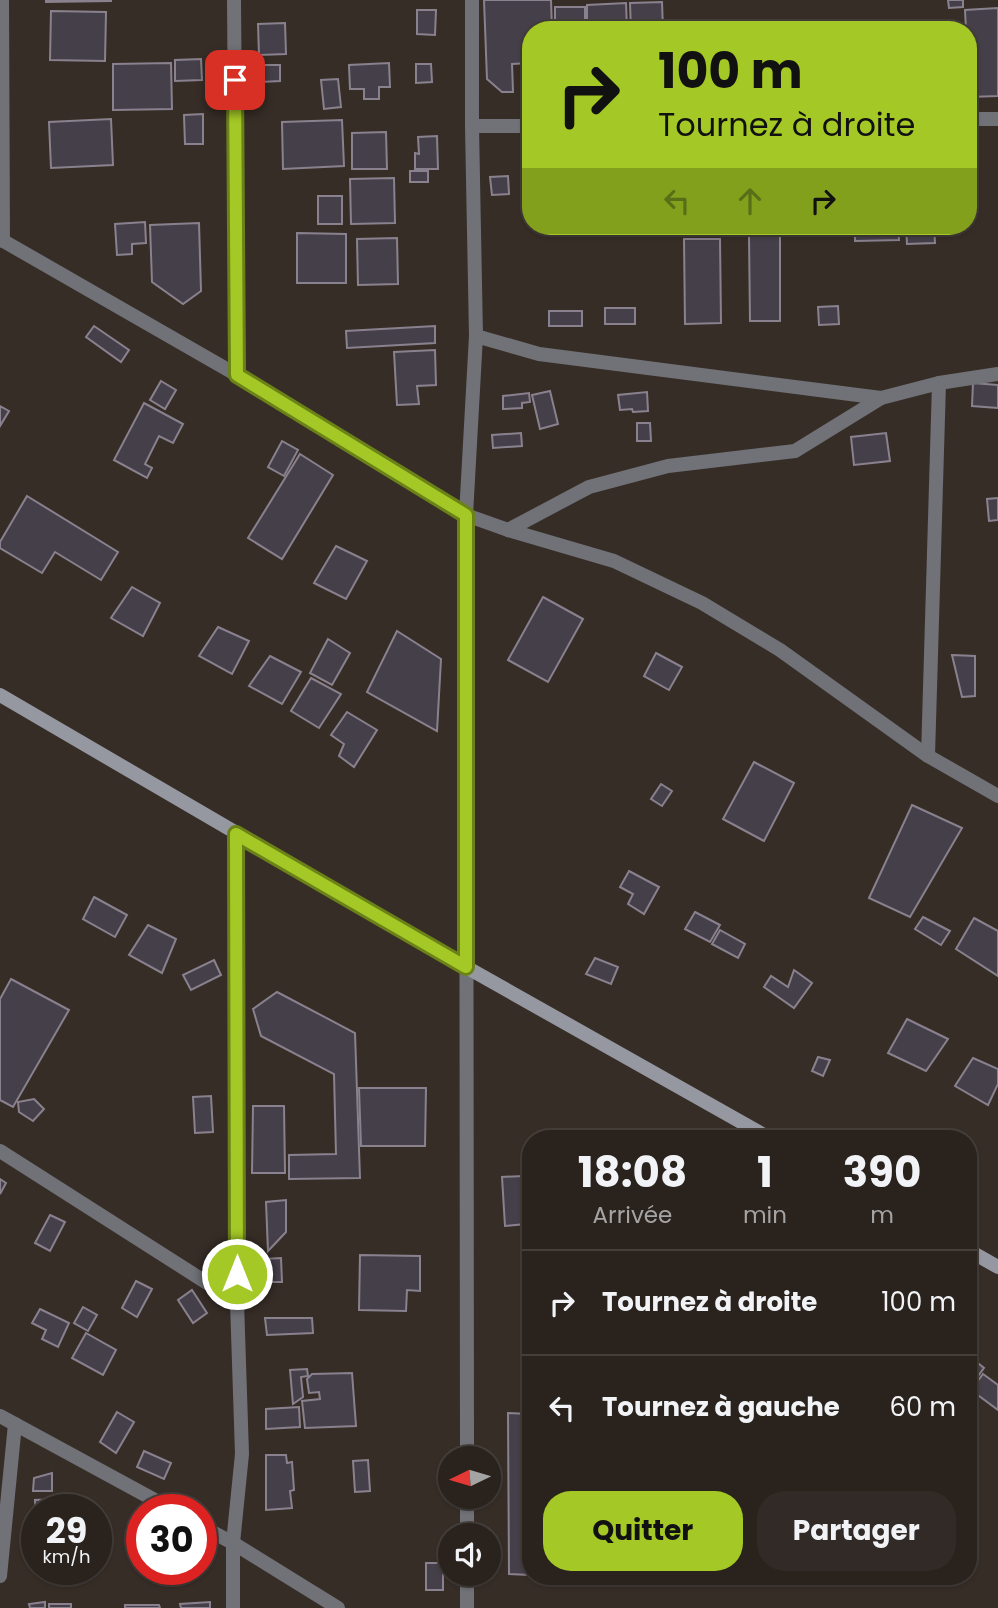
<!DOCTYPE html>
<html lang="fr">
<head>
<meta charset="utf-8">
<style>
	:root { --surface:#29221d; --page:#312a26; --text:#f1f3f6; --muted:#a5a4a4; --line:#453f3b; --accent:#a4c825 }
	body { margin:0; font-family:Poppins,sans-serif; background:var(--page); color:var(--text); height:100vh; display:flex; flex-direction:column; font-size:26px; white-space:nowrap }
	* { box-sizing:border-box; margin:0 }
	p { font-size:23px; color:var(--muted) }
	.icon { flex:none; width:38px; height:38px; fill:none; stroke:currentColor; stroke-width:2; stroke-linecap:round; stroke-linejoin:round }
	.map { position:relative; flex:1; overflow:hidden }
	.panel { position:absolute; left:522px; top:1130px; width:455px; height:455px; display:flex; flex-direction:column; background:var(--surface); border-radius:28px; box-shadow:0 2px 5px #0004,0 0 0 2px var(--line) }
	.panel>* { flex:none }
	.banner { position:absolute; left:522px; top:21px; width:455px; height:214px; border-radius:28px; box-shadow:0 2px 5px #0004,0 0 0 2px var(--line); background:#a4c825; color:#111; overflow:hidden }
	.needle { width:46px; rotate:265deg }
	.tools { position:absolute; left:438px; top:1446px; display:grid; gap:14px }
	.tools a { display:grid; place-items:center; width:63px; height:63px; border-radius:50%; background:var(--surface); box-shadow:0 2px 5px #0004,0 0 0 2px var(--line); font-size:35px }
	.speed { position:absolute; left:21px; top:1494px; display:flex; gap:14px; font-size:35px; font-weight:700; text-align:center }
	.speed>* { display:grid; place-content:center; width:91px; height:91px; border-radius:50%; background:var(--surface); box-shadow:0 2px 5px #0004,0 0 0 2px var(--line); line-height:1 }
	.speed small { font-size:18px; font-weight:400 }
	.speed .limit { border:10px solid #d22; background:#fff; color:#111 }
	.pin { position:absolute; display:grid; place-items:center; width:60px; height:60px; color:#fff; margin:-30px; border-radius:14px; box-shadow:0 4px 10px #0006 }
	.me { position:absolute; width:77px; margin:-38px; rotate:0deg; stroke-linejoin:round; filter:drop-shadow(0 0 5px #0008) }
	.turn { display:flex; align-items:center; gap:24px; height:147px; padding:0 21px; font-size:32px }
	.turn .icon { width:91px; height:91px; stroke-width:2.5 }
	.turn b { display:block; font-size:49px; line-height:60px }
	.lanes { display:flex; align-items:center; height:66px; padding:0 21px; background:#0003; justify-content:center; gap:35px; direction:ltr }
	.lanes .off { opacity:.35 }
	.eta { display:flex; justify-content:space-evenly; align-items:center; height:119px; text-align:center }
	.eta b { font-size:42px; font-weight:700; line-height:49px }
	.action { display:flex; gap:14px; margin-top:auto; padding:14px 21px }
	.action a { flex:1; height:80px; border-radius:28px; background:var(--accent); color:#111; font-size:28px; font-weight:700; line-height:80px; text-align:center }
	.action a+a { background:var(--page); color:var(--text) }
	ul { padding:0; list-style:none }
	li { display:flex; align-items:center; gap:21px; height:105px; padding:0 21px; border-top:2px solid var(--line) }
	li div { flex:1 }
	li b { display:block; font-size:26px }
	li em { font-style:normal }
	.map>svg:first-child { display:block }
	.building { fill:#453f49; stroke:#89828e; stroke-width:2 }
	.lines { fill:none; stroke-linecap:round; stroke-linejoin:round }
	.street { stroke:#707278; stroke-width:14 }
	.secondary { stroke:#9598a1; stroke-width:14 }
	.route-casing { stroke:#6b8218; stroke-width:18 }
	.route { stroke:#a4c825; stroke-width:12 }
</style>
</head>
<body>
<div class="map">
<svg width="998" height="1608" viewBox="0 0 998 1608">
	<rect width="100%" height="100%" fill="#372d27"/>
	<!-- building -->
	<g class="building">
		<polygon points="46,0 111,0 111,1 46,2"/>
		<polygon points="484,0 551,0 552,30 530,30 530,63 512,64 513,92 502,92 487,79"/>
		<polygon points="948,0 963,0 963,7 949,8"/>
		<polygon points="662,2 663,30 631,30 630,3"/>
		<polygon points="626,3 627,30 587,30 587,5"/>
		<rect x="555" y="7" width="30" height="23"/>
		<polygon points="998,8 998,96 969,97 968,30 966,30 965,10"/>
		<polygon points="417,10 436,10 435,35 417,34"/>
		<polygon points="51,11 106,12 105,61 50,60"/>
		<polygon points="285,23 286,54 259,55 258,24"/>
		<polygon points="201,59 202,80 175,81 175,60"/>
		<polygon points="171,63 172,109 113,110 113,64"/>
		<polygon points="389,63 390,87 379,87 379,99 364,99 364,89 350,89 349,65"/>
		<polygon points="416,64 431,64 432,82 416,83"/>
		<polygon points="260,65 280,65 280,81 261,82"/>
		<polygon points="338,79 341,107 324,109 321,80"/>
		<polygon points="203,114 203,144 185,144 184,115"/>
		<polygon points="111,119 113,165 51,168 49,122"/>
		<polygon points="342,120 344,166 283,169 282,122"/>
		<polygon points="386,132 387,169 352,169 352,133"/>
		<polygon points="437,136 438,169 415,169 415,153 419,154 418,137"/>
		<rect x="410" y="171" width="18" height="11"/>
		<polygon points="508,176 509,194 492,195 490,177"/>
		<polygon points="394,178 395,223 351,224 350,179"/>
		<rect x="318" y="196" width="24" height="28"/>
		<polygon points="145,222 146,243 132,244 132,254 117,255 115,224"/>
		<polygon points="199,223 201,291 183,304 152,282 150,225"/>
		<polygon points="553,226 599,226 599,231 553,232"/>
		<polygon points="607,226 644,226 644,231 606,231"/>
		<polygon points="723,226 756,226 757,229 723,231"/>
		<polygon points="855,226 898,226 899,240 855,241"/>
		<polygon points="906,226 934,226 935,243 907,244"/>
		<polygon points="297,233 346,234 346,283 297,283"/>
		<polygon points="749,236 780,236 780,321 750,321"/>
		<polygon points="397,238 398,284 358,285 357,239"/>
		<polygon points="684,239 720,239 721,323 685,324"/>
		<polygon points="838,306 839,324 819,325 818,307"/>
		<rect x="605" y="308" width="30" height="16"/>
		<rect x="549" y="311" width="33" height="15"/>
		<polygon points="94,326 129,350 121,362 86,337"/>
		<polygon points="435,326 435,343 347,348 346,331"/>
		<polygon points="435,350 436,385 417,386 419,404 397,405 394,352"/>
		<polygon points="161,381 176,390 165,409 150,400"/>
		<polygon points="973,383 998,385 998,408 972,406"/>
		<polygon points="550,391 558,424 540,429 532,395"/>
		<polygon points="647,392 648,411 633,412 632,409 620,410 618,395"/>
		<polygon points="529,393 530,402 522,403 522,408 503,409 503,396"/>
		<polygon points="144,403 183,424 173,443 159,436 145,464 152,468 147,478 114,460"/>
		<polygon points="0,406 9,411 0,426"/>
		<polygon points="637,423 650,423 651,441 637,441"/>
		<polygon points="521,433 522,446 493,448 492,435"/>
		<polygon points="886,433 890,461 854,465 851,437"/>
		<polygon points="282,441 298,450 284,476 268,467"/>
		<polygon points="300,454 333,475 282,559 248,538"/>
		<polygon points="27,496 118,552 101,580 55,552 42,573 0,548 0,542"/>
		<polygon points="998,498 998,520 989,521 987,499"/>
		<polygon points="336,546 367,561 346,599 314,583"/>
		<polygon points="132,587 160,603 143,636 111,618"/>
		<polygon points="543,597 583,619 548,682 508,660"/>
		<polygon points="218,627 249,641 232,674 199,656"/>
		<polygon points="397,631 441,659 437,731 367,692"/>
		<polygon points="328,639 350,653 332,685 310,673"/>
		<polygon points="656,653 682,667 669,690 644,676"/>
		<polygon points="952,655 975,656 975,696 962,697"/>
		<polygon points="270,656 301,672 282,704 249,686"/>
		<polygon points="311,678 341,694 319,728 291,711"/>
		<polygon points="347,712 377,730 354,767 339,756 344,744 331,735"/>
		<polygon points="754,762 794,783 764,841 723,819"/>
		<polygon points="661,784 672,791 662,806 651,799"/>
		<polygon points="912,805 962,828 910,917 869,898"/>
		<polygon points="629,871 659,887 644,914 628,904 633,894 620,887"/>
		<polygon points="94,897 127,915 115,937 83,919"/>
		<polygon points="695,912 720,925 710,942 685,929"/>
		<polygon points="923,917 950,931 941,945 915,929"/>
		<polygon points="974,918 998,931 998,976 956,949"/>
		<polygon points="148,925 176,939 162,973 129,955"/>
		<polygon points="720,930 745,944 738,958 712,944"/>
		<polygon points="595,958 618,967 611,984 586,974"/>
		<polygon points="214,960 221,975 191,990 183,975"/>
		<polygon points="794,970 812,983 794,1008 764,987 771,976 788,987"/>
		<polygon points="11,979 69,1010 13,1107 0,1100 0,999"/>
		<polygon points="277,992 355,1033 360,1178 289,1179 289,1155 336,1154 334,1074 261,1036 253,1009"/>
		<polygon points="907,1019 948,1039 926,1071 888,1053"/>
		<polygon points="818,1057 830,1060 823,1076 812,1071"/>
		<polygon points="973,1058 998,1069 998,1084 988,1105 955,1086"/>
		<polygon points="359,1088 426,1088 425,1146 361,1146"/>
		<polygon points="211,1096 213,1132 195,1133 193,1097"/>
		<polygon points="34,1099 44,1109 33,1121 19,1112 18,1102"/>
		<polygon points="253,1106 284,1106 285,1173 252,1173"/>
		<polygon points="522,1176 525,1224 505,1226 502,1177"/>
		<polygon points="0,1179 6,1183 0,1194"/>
		<polygon points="286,1200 286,1232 268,1251 266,1202"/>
		<polygon points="50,1215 65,1222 50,1251 35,1243"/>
		<polygon points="360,1255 420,1256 420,1291 407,1290 406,1311 359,1310"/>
		<polygon points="281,1258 282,1282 266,1282 264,1259"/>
		<polygon points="136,1281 152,1289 137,1317 122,1308"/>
		<polygon points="192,1290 207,1313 193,1323 178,1300"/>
		<polygon points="83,1307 97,1315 88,1331 74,1323"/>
		<polygon points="40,1309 69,1323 58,1347 42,1339 46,1330 32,1323"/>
		<polygon points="265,1318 312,1318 313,1333 267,1335"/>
		<polygon points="86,1333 116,1350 103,1375 72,1358"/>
		<polygon points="973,1359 984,1368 970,1387 968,1387 968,1371"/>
		<polygon points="307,1369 308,1376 301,1377 303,1397 293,1404 290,1370"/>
		<polygon points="352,1373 356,1426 305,1428 302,1401 320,1399 319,1392 309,1393 307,1379 312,1374"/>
		<polygon points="983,1374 998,1385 998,1410 971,1390"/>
		<polygon points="299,1407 300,1427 266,1429 266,1409"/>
		<polygon points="117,1412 134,1422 116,1453 100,1442"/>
		<polygon points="508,1413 530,1414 530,1575 509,1574"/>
		<polygon points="144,1451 171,1463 164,1479 137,1467"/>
		<polygon points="266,1455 286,1455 287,1463 292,1462 294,1490 290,1491 292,1508 266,1510"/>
		<polygon points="368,1460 370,1491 355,1492 353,1461"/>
		<polygon points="52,1473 52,1491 33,1491 34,1478"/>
		<polygon points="84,1498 85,1510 37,1510 37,1536 35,1500"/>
		<polygon points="32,1545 37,1545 37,1566 34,1566"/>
		<rect x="426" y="1563" width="17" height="27"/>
		<polygon points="45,1602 45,1608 30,1608 29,1604"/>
		<polygon points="210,1602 210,1608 181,1608 180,1604"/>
		<rect x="49" y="1604" width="22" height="4"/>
		<polygon points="125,1605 159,1605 160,1608 125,1608"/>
	</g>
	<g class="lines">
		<!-- street -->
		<g class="street">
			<polyline points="2,0 3,241"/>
			<polyline points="234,0 237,375"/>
			<polyline points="968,119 998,119"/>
			<polyline points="472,126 530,126"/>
			<polyline points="0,239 237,375 466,515 508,530 614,561 702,603 780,650 928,756 998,796"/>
			<polyline points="476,336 539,354 881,398 939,383 998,374"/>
			<polyline points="508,530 589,487 668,466 795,451 881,398"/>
			<polyline points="928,756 939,383"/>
			<polyline points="0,1151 237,1302"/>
			<polyline points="0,1416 173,1510"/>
			<polyline points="467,1458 466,515 476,336 472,126 472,0"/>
			<polyline points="467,1496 467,1535"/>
			<polyline points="201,1526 233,1543 338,1608"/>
			<polyline points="467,1573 467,1608"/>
			<polyline points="0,1576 15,1424"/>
			<polyline points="233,1608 233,1543 242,1454 237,1302 236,834"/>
		</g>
		<!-- secondary -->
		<g class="secondary">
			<polyline points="0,695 466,967 771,1139"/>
			<polyline points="968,1250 998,1267"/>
		</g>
	</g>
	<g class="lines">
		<defs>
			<polyline id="route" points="235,80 237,375 466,515 466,967 236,834 237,1274"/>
		</defs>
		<!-- route casing -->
		<use href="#route" class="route-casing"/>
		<!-- route -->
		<use href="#route" class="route"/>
	</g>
</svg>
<div class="tools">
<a><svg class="needle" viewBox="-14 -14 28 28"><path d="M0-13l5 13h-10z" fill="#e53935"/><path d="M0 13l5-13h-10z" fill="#a5a4a4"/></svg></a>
<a><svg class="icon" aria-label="sound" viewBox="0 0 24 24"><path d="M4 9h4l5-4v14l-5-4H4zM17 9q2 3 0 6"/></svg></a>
</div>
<div class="speed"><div>29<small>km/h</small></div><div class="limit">30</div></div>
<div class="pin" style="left:235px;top:80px;background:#d93025"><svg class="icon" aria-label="arrive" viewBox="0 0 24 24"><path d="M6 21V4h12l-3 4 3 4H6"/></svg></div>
<svg class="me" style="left:237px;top:1274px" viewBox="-20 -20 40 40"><circle r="17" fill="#a4c825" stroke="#fff" stroke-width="3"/><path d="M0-11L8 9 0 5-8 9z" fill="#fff"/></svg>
<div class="banner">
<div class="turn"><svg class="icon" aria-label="right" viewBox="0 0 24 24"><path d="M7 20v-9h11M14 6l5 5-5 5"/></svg><div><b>100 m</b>Tournez à droite</div></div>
<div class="lanes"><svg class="icon off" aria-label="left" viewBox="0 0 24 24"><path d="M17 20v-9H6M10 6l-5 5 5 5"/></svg><svg class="icon off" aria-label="ahead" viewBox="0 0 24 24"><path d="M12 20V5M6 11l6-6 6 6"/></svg><svg class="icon" aria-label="right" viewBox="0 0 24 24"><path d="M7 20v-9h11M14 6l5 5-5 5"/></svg></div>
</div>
<section class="panel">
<div class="eta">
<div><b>18:08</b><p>Arrivée</p></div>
<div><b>1</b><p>min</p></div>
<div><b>390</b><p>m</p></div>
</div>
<ul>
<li><svg class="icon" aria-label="right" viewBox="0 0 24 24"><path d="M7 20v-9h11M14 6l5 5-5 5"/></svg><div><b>Tournez à droite</b></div><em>100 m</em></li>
<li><svg class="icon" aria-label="left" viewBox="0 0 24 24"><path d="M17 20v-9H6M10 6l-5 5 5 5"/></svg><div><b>Tournez à gauche</b></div><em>60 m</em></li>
</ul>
<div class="action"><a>Quitter</a><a>Partager</a></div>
</section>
</div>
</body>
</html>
